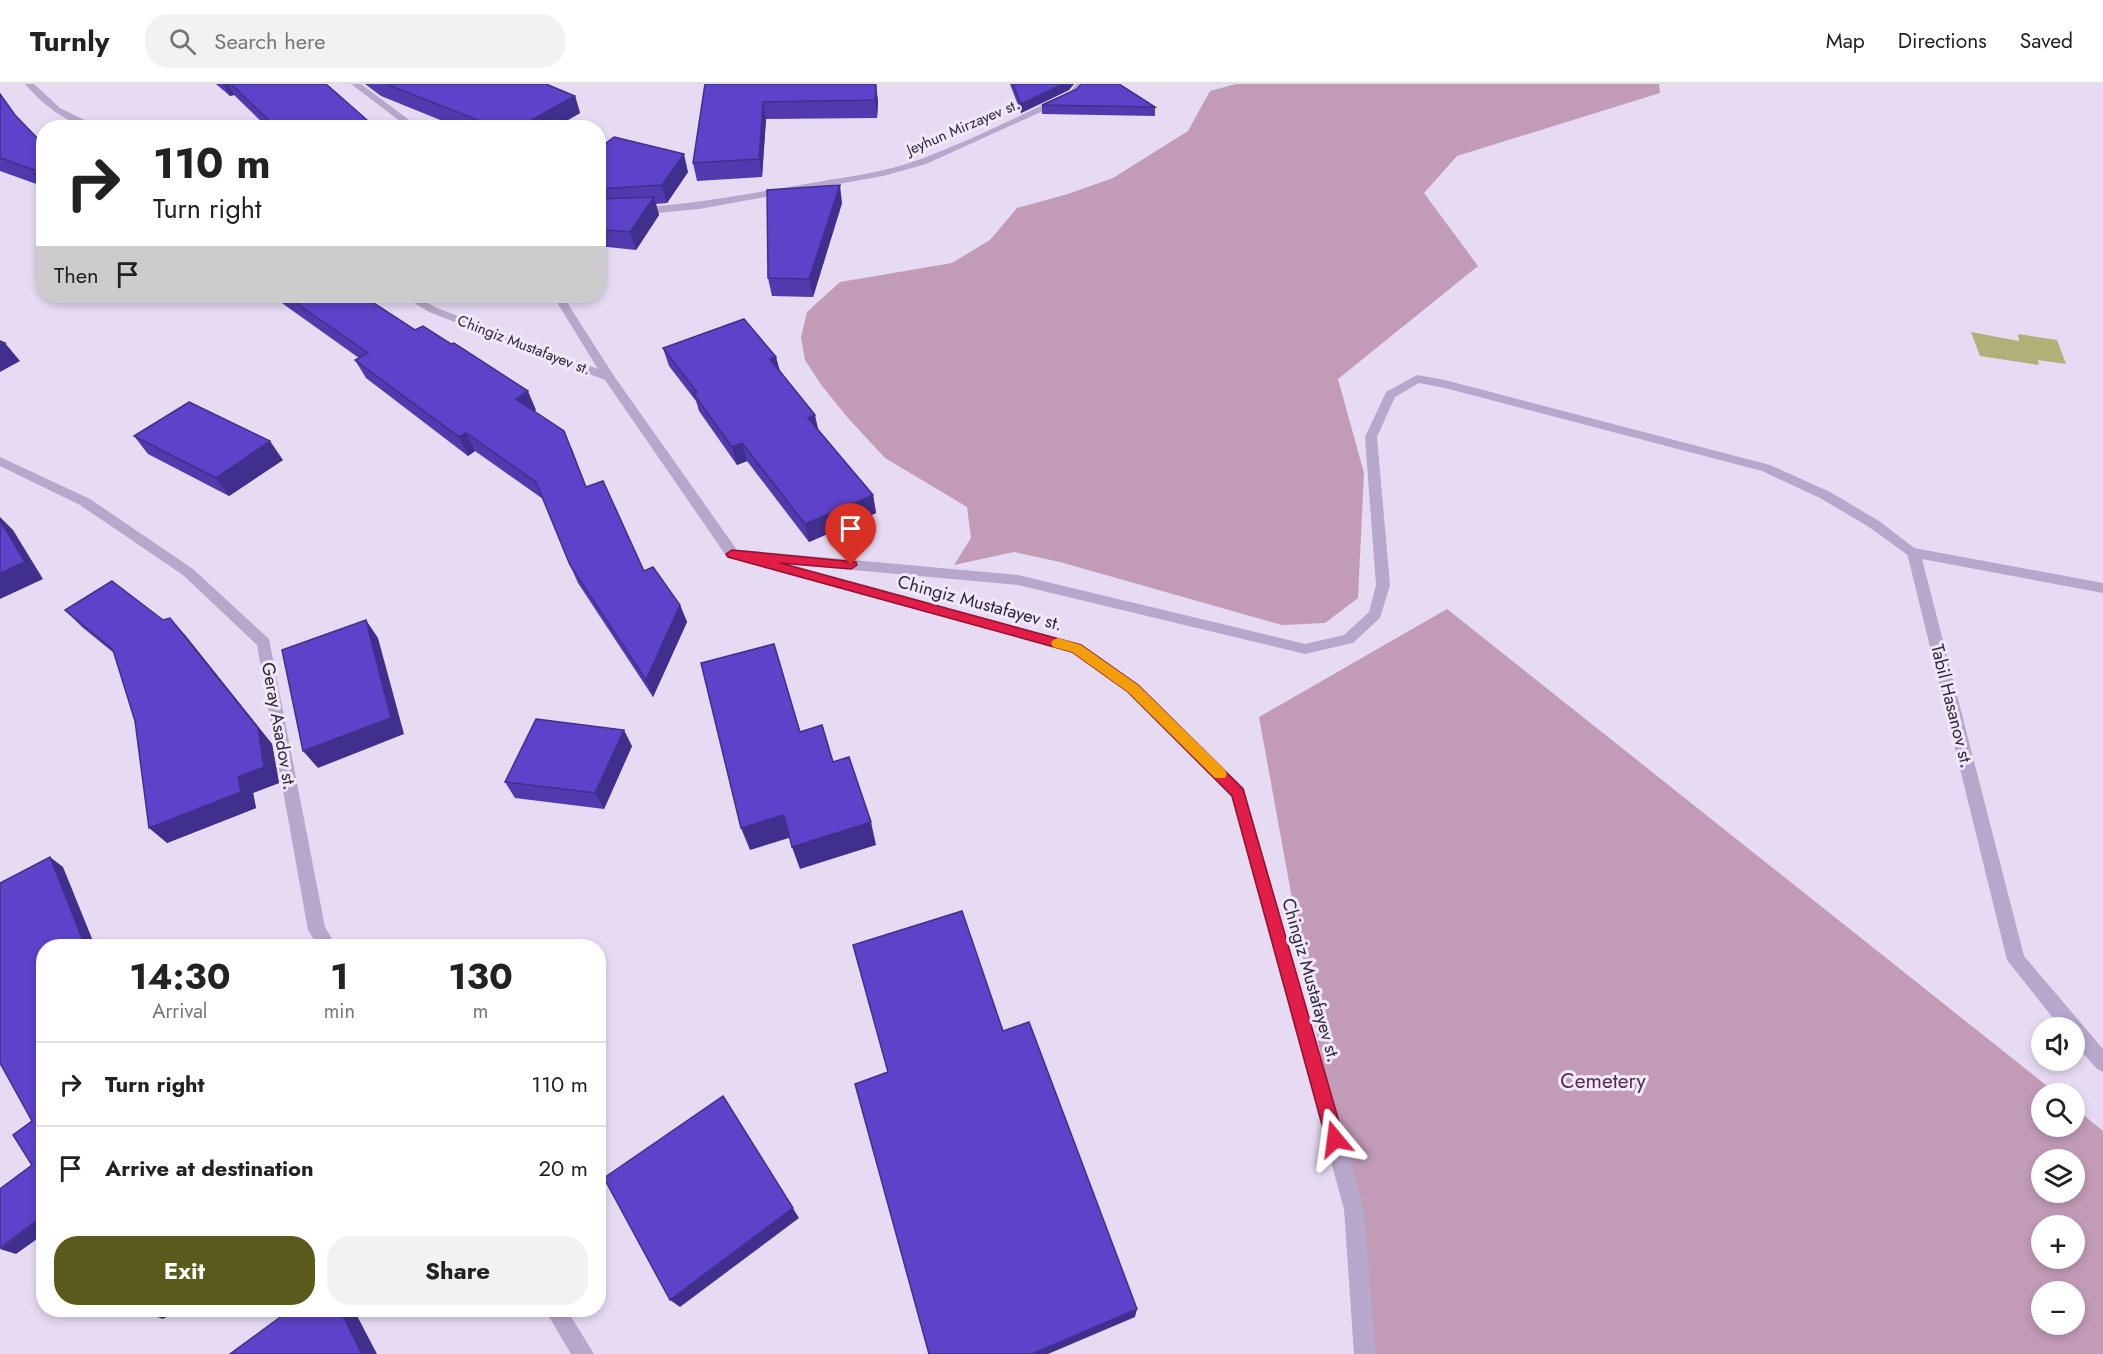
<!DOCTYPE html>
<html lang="en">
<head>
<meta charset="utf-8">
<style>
	:root { --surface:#fff; --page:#f2f2f2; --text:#222; --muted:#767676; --line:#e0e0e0; --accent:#595a1c }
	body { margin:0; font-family:Jost,sans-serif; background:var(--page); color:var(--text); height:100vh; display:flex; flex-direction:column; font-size:22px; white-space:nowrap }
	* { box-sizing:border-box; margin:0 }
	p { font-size:20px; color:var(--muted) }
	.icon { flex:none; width:33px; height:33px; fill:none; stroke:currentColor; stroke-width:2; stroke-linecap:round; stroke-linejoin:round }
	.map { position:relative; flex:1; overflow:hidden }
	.details { position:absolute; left:36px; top:855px; width:570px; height:378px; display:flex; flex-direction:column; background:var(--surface); border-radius:24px; box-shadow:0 3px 9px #0003 }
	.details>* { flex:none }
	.guide { position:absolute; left:36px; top:36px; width:570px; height:183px; border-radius:24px; box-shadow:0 3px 9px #0003; background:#fff; color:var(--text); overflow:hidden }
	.buttons { position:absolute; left:2031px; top:933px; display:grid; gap:12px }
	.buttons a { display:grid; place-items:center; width:54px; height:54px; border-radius:50%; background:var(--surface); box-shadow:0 3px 9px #0003; font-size:30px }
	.pin { position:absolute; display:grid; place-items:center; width:51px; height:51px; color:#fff; margin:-62px -26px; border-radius:50% 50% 50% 0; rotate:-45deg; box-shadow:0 0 6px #0007 }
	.pin .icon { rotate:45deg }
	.me { position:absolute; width:66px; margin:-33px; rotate:344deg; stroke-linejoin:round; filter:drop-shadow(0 0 4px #0008) }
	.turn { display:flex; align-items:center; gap:21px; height:126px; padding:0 18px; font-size:27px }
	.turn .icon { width:78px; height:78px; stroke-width:2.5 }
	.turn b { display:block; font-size:42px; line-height:51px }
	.then { display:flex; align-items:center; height:57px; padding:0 18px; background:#0003; gap:12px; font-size:22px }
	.eta { display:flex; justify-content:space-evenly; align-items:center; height:102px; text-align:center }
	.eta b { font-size:36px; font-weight:700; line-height:42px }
	.action { display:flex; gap:12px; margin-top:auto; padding:12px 18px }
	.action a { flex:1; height:69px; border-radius:24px; background:var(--accent); color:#fff; font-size:24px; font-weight:700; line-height:69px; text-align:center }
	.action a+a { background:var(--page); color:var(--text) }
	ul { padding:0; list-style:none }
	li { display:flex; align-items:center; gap:18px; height:84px; padding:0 18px; border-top:2px solid var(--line) }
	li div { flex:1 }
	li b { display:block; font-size:22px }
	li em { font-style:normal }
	header { display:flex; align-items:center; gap:36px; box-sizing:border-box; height:84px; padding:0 30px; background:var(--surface); border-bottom:2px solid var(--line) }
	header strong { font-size:28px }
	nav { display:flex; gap:33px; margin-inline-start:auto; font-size:21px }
	.search { width:420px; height:54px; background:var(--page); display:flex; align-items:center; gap:15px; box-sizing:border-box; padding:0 21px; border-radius:24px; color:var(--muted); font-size:22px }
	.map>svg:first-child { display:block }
	.green { fill:#c29bb7; fill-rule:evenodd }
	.water { fill:#b0b079 }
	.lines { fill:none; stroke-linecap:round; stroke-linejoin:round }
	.lane { fill:#b6a7cb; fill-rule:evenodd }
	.street { fill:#b6a7cb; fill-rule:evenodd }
	.wall { fill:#503aad }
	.shaded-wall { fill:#412f8d }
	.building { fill:#5d43c9; stroke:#412f8d; stroke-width:1.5 }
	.route { fill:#e11d48; stroke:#92132f; stroke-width:1.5 }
	.slow { fill:#f59e0b }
	.labels { text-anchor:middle; stroke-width:6; stroke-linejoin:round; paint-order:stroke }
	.far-street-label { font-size:15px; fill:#2c2837; stroke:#f1e8fa }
	.street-label { font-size:18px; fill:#2c2837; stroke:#f1e8fa }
	.near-park-label { font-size:21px; fill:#562b48; stroke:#f1e8fa }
</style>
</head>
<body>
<header>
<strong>Turnly</strong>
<div class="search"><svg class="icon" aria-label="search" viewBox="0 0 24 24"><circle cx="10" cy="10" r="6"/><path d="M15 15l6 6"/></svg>Search here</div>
<nav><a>Map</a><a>Directions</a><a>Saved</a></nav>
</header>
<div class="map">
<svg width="2103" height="1270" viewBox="0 0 2103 1270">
	<rect width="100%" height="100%" fill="#e6dbf3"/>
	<!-- green -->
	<g class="green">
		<polygon points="1236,0 1659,0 1660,9 1457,72 1424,109 1478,182 1338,295 1364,389 1358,514 1325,539 1282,541 1060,478 1014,468 954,481 971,454 967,423 885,374 848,334 822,302 805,276 801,253 807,228 840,198 952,179 990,156 1017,124 1068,110 1113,94 1188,47 1210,7"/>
		<path d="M1447 525 2056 1009 2042 1010V1042H2074L2075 1024 2103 1047V1270H1375L1259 633ZM2042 1076H2074V1108H2042ZM2042 1142H2074V1174H2042ZM2042 1208H2074V1240H2042Z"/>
	</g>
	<!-- water -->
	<polygon class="water" points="1971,248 2019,257 2018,250 2057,256 2066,280 2038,276 2039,281 1980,272"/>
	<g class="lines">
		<!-- lane -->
		<polygon class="lane" points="1417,291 1445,296 1770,381 1830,408 1879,437 1921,469 1919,472 1909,472 1869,443 1820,414 1762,387 1445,304 1419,299 1395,313 1377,353 1390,501 1380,534 1353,559 1348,560 1305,570 1018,501 742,476 735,471 742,466 1018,491 1305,560 1344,551 1369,528 1376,501 1365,353 1386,308"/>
		<!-- street -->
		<g class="street">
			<path d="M25 0H34L60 24 101 44C71 44 44 22 25 0Z"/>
			<polygon points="351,0 361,0 420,44 409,44"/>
			<path d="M1076 0H1085L1076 12 926 80 883 92 699 125 637 131H598V125C669 125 736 112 806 100 844 93 884 89 921 75 972 56 1021 31 1070 8Z"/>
			<polygon points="403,212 415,212 437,224 598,285 553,212 563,212 614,292 737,466 1081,560 1138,600 1244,704 1364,1125 1376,1270 1354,1270 1344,1125 1231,712 1128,608 1071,568 727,473 605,296 429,228"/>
			<polygon points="0,373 90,415 193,485 269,555 325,843 336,862 318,862 308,846 257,561 183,491 80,421 0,382"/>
			<polygon points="1914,464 2103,499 2103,509 1922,475 2024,872 2103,965 2103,988 2097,985 2074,959 2074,944 2061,944 2007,876 1907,469"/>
			<polygon points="545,1226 567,1226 594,1270 571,1270"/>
		</g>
	</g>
	<!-- wall -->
	<g class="wall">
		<polygon points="216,0 326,0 376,44 268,44 234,11 230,12"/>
		<polygon points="365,0 546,0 575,12 580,29 554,44 460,44 381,12"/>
		<polygon points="705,0 876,1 878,18 877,34 766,35 762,93 697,97 693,79"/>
		<polygon points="1010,0 1074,0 1069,6 1021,29"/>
		<polygon points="0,10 15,31 44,61 44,104 42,102 0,87"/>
		<polygon points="1042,21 1155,23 1155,32 1042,30"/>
		<polygon points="598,65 688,88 667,119 656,120 659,131 636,166 598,162"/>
		<polygon points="842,119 813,213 772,212 768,194"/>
		<polygon points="272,212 363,212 536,326 534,327 572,365 586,403 644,487 680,521 687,538 653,613 578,499 570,481 543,415 475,367 468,372 366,294 355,276 359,274"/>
		<polygon points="663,264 776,273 780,287 818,345 873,411 876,429 809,458 747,377 737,381 699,327 696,317 669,282"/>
		<polygon points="134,352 283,376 229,412 148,370"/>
		<polygon points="65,526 163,536 185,551 272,660 279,699 253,709 256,724 167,759 135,637 114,569 82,543"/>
		<polygon points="632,662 604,725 515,714 505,698"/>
	</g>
	<!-- shaded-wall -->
	<g class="shaded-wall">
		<polygon points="223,0 228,0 234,11 230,12"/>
		<polygon points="1063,0 1074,0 1069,6 1021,29 1021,20"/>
		<polygon points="876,1 878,18 877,34 875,16"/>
		<polygon points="575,12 580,29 554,44 517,44"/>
		<polygon points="763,18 766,35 762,93 759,75"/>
		<polygon points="684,70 688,88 667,119 662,101"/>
		<polygon points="840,101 842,119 813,213 809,195"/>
		<polygon points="654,113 659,131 636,166 630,148"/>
		<polygon points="5,259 20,277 0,288 0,261"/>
		<polygon points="776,273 780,291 770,275"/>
		<polygon points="528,307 536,326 524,333 516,315"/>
		<polygon points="815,331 819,349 808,334"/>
		<polygon points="466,349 475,367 468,372 459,353"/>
		<polygon points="270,357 283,376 229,412 216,394"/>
		<polygon points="742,359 747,377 737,381 732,363"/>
		<polygon points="873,411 876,429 809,458 805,440"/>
		<polygon points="0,433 13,446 43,495 0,515"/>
		<polygon points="680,521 687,538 653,613 646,596"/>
		<polygon points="170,534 185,551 272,660 279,699 253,709 256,724 167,759 149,744"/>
		<polygon points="366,536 378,554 404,650 318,684 303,667"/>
		<polygon points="624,646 632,662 604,725 595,709"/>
		<polygon points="784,731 792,753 750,766 741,744"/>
		<polygon points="871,738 876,761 800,785 792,763"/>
		<polygon points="50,773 63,783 95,862 85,862"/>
		<polygon points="723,1012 799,1134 680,1223 670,1216"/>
		<polygon points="44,1131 44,1150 16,1170 0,1165"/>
		<polygon points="1137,1225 1135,1233 1048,1270 1032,1270"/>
		<polygon points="155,1226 178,1226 163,1235 148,1230"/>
		<polygon points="340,1226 354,1226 377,1270 362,1270"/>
	</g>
	<!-- building -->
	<g class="building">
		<polygon points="231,0 326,0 376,44 277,44"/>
		<polygon points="386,0 546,0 575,12 517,44 498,44"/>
		<polygon points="705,0 873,0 876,1 875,16 763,18 759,75 693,79"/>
		<polygon points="1013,0 1063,0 1021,20"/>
		<polygon points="1081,0 1119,0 1155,23 1042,21 1077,5"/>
		<polygon points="0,10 15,31 44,61 44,96 34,90 40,88 0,74"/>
		<polygon points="614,53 684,70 662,101 598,105 598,65"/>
		<polygon points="840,101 809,195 768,194 767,106"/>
		<polygon points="654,113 630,148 598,145 598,115"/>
		<polygon points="286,212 363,212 415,246 423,242 451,260 454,259 528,307 516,315 564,347 586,403 603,397 644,487 653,483 680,521 646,596 570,481 536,398 466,349 459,353 355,276 368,269"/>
		<polygon points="744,235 776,273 770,275 815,331 808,334 873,411 805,440 742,359 732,363 693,309 697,308 663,264"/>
		<polygon points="0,257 5,259 0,261"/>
		<polygon points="189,318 270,357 216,394 134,352"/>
		<polygon points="0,436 25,478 0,489"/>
		<polygon points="112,497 163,536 170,534 258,644 264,683 238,693 241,708 149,744 135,637 113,566 65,526"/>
		<polygon points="366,536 391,634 303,667 282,566"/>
		<polygon points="774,560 800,648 822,641 833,678 849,673 871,738 792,763 784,731 741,744 701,579"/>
		<polygon points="536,635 624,646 595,709 505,698"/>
		<polygon points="50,773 85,862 44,862 44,1131 0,1164 0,1105 32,1081 13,1051 32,1037 0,979 0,799"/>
		<polygon points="962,827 1003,947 1029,938 1137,1225 1032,1270 929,1270 855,1000 888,988 853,861"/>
		<polygon points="723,1012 793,1124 670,1216 604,1094"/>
		<polygon points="147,1226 155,1226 148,1230"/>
		<polygon points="290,1226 340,1226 362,1270 230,1270"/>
	</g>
	<!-- route -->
	<polygon class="route" points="732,466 856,478 857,481 851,485 780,479 1081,561 1138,601 1243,705 1344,1055 1341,1062 1335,1064 1329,1062 1326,1055 1232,712 1128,608 1072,568 728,473 726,470"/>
	<!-- slow -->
	<polygon class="slow" points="1058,554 1081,561 1138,601 1225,686 1227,690 1225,694 1215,694 1128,608 1072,568 1053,563 1051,559 1053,556"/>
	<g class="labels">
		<!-- far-street labels -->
		<g class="far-street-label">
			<text transform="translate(963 43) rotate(-23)" y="5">Jeyhun Mirzayev st.</text>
			<text transform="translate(524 261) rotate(21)" y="5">Chingiz Mustafayev st.</text>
		</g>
		<!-- street labels -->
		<g class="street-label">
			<text transform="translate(980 519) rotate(15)" y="6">Chingiz Mustafayev st.</text>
			<text transform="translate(1952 622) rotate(76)" y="6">Tabil Hasanov st.</text>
			<text transform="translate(279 642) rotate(80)" y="6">Geray Asadov st.</text>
			<text transform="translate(1311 896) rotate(74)" y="6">Chingiz Mustafayev st.</text>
		</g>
		<!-- near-park labels -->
		<g class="near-park-label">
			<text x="1603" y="1004">Cemetery</text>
		</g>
	</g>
</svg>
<div class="buttons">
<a><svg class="icon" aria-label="sound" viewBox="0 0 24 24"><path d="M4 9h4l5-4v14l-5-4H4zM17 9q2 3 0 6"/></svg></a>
<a><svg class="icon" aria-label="search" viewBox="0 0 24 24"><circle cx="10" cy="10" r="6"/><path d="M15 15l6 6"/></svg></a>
<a><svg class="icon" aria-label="layers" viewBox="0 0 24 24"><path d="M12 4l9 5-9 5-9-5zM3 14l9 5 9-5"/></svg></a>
<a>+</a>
<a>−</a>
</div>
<div class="pin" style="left:851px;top:481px;background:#d93025"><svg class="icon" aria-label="arrive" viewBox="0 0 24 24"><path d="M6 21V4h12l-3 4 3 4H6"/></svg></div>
<svg class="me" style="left:1335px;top:1055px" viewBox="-20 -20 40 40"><path d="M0-17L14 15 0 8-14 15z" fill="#e11d48" stroke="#fff" stroke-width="4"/></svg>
<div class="guide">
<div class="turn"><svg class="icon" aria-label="right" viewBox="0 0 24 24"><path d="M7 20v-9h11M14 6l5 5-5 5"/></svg><div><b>110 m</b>Turn right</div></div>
<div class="then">Then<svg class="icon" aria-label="arrive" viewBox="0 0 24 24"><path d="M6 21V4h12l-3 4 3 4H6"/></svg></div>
</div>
<section class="details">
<div class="eta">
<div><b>14:30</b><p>Arrival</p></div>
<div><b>1</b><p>min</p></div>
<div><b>130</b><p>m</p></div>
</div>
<ul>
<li><svg class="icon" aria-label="right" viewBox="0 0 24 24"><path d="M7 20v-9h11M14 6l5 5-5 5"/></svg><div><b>Turn right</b></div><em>110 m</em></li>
<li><svg class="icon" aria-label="arrive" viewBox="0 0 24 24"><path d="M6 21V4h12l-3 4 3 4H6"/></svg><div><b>Arrive at destination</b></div><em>20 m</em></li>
</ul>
<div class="action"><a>Exit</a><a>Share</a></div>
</section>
</div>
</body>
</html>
